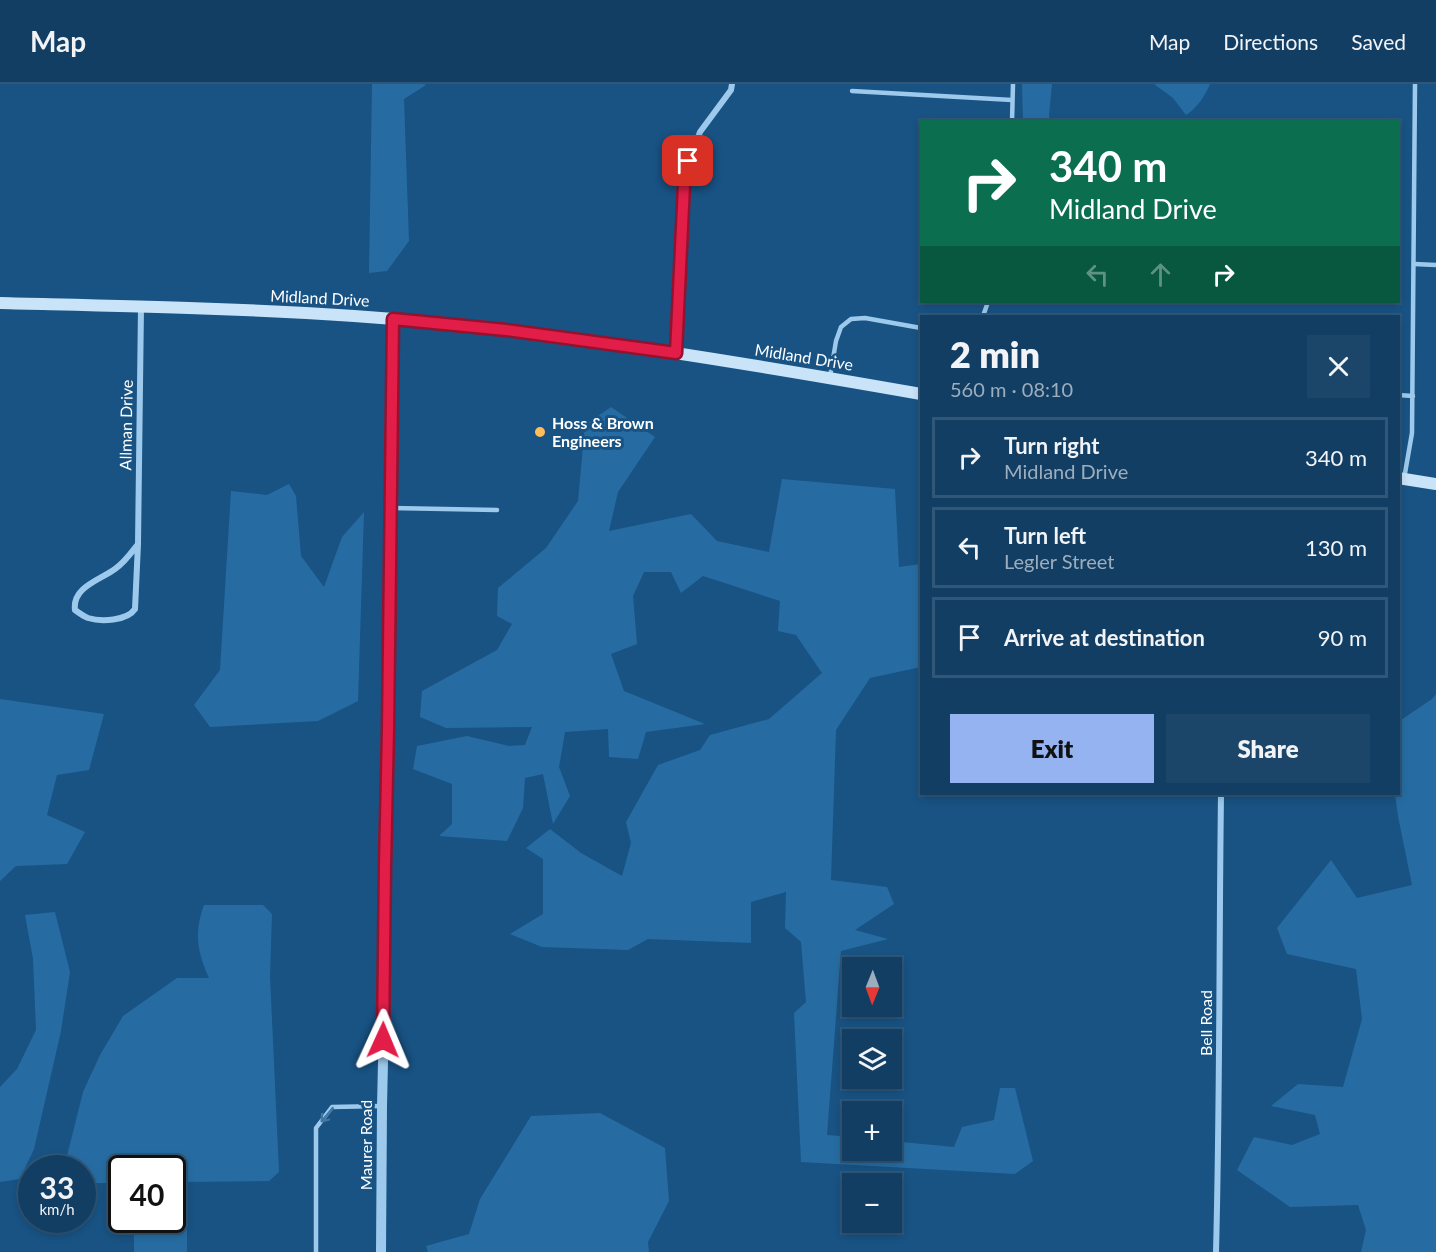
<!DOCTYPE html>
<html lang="en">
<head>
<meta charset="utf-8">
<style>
	:root { --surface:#123e63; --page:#1b4569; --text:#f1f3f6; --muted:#9caebe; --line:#315778; --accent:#95b2f1 }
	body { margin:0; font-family:Lato,sans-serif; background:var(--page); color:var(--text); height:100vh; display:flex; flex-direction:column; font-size:22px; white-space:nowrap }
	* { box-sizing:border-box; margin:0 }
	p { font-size:20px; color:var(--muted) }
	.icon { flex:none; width:33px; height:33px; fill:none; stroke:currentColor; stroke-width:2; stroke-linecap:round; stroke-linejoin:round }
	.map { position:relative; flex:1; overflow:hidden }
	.side { position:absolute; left:920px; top:231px; width:480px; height:480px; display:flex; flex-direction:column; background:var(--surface); border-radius:0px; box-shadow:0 3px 9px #0003,0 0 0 2px var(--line) }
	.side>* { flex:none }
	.banner { position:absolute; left:920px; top:36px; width:480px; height:183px; border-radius:0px; box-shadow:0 3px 9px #0003,0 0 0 2px var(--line); background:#0b6e4f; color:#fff; overflow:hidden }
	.needle { width:39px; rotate:181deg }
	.tools { position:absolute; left:842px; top:873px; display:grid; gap:12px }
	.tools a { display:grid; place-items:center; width:60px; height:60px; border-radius:0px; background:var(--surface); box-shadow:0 3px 9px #0003,0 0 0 2px var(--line); font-size:30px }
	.speed { position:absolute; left:18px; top:1071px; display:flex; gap:12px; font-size:30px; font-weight:700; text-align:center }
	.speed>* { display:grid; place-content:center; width:78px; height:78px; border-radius:50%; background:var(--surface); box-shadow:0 3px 9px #0003,0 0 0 2px var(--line); line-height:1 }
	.speed small { font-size:15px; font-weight:400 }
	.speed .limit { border:3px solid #111; border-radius:9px; background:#fff; color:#111 }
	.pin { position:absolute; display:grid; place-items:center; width:51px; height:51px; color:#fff; margin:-26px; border-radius:12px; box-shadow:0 3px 9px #0006 }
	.me { position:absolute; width:66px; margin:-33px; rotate:1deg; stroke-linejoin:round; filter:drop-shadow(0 0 4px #0008) }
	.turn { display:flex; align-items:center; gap:21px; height:126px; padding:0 30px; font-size:27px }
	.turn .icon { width:78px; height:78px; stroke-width:2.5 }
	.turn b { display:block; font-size:42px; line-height:51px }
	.lanes { display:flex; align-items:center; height:57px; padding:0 30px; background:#0003; justify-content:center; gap:30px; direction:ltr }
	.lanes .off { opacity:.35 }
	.round { display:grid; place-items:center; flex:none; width:63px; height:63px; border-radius:0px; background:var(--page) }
	.head { display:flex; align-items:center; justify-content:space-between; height:102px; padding:0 30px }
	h1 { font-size:36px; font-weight:800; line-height:45px }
	.primary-button { display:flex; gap:12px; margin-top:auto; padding:12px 30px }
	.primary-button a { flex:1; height:69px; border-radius:0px; background:var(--accent); color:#111; font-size:24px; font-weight:800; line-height:69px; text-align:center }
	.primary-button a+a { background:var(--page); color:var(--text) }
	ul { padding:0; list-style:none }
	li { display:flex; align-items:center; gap:18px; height:81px; margin:0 12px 9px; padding:0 18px; border:3px solid var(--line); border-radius:0px }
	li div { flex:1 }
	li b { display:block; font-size:22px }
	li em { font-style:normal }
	header { display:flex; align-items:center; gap:36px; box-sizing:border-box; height:84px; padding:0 30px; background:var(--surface); border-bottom:2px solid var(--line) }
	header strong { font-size:28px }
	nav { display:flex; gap:33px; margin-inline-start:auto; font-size:21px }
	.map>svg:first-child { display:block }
	.green { fill:#266ca2 }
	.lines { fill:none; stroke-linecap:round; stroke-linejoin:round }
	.service { stroke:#9dcaec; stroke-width:4.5 }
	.minor { stroke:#9dcaec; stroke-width:6 }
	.tertiary { stroke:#9dcaec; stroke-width:10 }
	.secondary { stroke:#c9e3f9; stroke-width:12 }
	.oneway { stroke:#4077a3 }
	.route-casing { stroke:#92132f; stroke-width:15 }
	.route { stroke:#e11d48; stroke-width:10 }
	.poi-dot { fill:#ffbc58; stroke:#185384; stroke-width:2 }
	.labels { text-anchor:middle; stroke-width:6; stroke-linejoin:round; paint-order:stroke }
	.street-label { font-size:16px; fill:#fff; stroke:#185384 }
	.poi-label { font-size:16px; font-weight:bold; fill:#fff; stroke:#185384; text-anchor:start }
</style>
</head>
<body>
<header>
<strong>Map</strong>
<nav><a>Map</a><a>Directions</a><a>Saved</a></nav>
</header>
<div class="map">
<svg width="1436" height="1168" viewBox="0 0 1436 1168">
	<rect width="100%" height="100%" fill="#185384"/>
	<!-- green -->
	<g class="green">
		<polygon points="372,0 424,0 426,1 404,15 409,157 387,187 369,189"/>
		<polygon points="1022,0 1052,0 1049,31 1050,37 1023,37"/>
		<path d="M1154 0H1210C1205 12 1197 24 1186 31L1173 14Z"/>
		<polygon points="611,323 655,353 618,408 609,447 691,430 717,457 769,468 782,395 895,405 899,483 921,480 921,583 870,594 836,646 831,796 887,803 894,820 855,846 888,855 841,867 827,1051 852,1053 852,1066 891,1066 891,1057 954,1063 962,1043 994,1036 1000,1004 1015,1004 1033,1077 1015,1090 801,1078 794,929 806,918 801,858 785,844 786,808 751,818 751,859 648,855 628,866 542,863 510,850 543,830 543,775 526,764 550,745 581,769 622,792 631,759 626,738 658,681 700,666 710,651 769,635 822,589 796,551 778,547 780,517 703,492 681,509 671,488 644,488 633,512 637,560 611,570 624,607 705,640 646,648 638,675 609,673 608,645 565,648 559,683 570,712 553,740 543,690 525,694 523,724 507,757 439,752 452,740 452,700 413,685 417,662 467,652 509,662 525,661 532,643 446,644 420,633 422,607 497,566 512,540 497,532 498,504 546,464 578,417 585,341"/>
		<polygon points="289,400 296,412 301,472 324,503 342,453 364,428 358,617 318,637 210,643 194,621 220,586 231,407 267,411"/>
		<polygon points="1436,610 1436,1168 1361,1168 1366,1146 1358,1121 1290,1123 1237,1086 1254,1053 1292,1061 1320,1050 1315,1031 1271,1022 1298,1000 1343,1003 1362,935 1356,885 1287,870 1277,844 1331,776 1357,814 1412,801 1398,732 1395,710 1398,710 1398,638 1432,615"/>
		<polygon points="0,615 104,630 89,686 57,691 47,731 85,748 67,780 16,782 0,797"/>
		<path d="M204 821H263L272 830 270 892 279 1088 269 1097 173 1098 172 1084H122L121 1099H83L82 1084H69L66 1076 83 1008 100 971 123 932 177 894H209C197 867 194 849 204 821Z"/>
		<polygon points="55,828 70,888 61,947 34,1065 20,1095 0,1098 0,1003 17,985 36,946 33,875 25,831"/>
		<polygon points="600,1029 665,1064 669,1117 648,1158 649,1168 428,1168 426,1162 469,1150 480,1115 531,1032"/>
		<polygon points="173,1133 187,1133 187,1168 134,1168 134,1136 172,1136"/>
	</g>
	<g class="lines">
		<!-- service -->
		<g class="service">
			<polyline points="852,7 1012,16"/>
			<polyline points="1012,38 1013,0"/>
			<polyline points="1414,180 1436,181"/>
			<polyline points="983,232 988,218"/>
			<polyline points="830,293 836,257 841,243 851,235 865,234 921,244"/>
			<polyline points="1398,311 1413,312"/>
			<polyline points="1404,395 1412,349 1415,0"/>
			<polyline points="391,424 497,426"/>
			<polyline points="316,1168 316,1044 332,1023 382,1022"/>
		</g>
		<!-- minor -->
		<g class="minor">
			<polyline points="676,269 684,101 689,77 700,48 731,6 732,0"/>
			<path d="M138 460C131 469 125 478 115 485 100 496 72 503 75 526 79 529 83 532 88 534 101 538 127 537 135 525L138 460 141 223"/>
			<path d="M1216 1168C1220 1015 1219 862 1221 710"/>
		</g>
		<!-- tertiary -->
		<polyline class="tertiary" points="381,1168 382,1022 384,934 385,782 389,642 393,235"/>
		<!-- secondary -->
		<g class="secondary">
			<path d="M0 219C118 222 236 224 354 232 544 245 733 277 921 310"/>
			<polyline points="1398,394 1436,400"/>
		</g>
	</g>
	<!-- one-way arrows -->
	<defs><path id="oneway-shaft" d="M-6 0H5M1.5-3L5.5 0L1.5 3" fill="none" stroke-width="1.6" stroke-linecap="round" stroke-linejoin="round" transform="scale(1.5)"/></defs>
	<use class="oneway" href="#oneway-shaft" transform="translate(327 1031) rotate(130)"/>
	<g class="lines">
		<defs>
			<polyline id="route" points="383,956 385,782 388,646 393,235 506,246 676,269 684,101 688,77"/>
		</defs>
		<!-- route casing -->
		<use href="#route" class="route-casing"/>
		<!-- route -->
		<use href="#route" class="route"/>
	</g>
	<!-- markers -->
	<circle class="poi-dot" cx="540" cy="348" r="6"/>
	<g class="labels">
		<!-- street labels -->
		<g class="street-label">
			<text transform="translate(320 214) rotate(3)" y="6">Midland Drive</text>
			<text transform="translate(804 273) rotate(9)" y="6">Midland Drive</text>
			<text transform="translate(126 341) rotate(-89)" y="6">Allman Drive</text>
			<text transform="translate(1206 939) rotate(-90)" y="6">Bell Road</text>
			<text transform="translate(366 1061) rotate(-90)" y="6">Maurer Road</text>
		</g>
		<!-- poi labels -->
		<g class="poi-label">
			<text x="552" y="345">Hoss &amp; Brown<tspan x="552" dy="18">Engineers</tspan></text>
		</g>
	</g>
</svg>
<div class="tools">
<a><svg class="needle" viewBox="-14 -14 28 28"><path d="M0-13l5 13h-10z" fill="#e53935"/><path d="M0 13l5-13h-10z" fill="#9caebe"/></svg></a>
<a><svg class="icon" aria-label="layers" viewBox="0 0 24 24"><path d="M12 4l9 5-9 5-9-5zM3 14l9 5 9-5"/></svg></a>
<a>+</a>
<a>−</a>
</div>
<div class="speed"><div>33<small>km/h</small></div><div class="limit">40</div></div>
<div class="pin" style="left:688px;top:77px;background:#d93025"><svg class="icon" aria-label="arrive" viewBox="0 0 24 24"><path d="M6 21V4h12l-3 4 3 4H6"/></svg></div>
<svg class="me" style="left:383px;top:956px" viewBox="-20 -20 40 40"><path d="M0-17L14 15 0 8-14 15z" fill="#e11d48" stroke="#fff" stroke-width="4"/></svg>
<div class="banner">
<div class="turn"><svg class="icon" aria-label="right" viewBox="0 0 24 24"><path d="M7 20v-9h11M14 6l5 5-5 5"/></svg><div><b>340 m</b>Midland Drive</div></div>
<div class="lanes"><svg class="icon off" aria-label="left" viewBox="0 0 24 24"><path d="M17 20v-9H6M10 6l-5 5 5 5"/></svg><svg class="icon off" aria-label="ahead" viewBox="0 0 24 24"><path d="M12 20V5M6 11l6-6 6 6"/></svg><svg class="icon" aria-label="right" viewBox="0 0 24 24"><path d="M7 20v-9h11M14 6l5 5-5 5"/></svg></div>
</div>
<section class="side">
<div class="head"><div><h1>2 min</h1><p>560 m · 08:10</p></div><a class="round"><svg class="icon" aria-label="close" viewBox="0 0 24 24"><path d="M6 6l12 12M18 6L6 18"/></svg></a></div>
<ul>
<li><svg class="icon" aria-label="right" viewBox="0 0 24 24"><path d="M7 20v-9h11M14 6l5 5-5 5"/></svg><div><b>Turn right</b><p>Midland Drive</p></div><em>340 m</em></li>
<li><svg class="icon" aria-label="left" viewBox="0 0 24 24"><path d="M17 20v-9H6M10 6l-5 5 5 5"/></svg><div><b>Turn left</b><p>Legler Street</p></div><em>130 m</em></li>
<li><svg class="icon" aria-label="arrive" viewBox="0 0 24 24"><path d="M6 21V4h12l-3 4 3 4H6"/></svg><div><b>Arrive at destination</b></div><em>90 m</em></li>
</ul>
<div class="primary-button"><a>Exit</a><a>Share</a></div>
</section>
</div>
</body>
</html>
